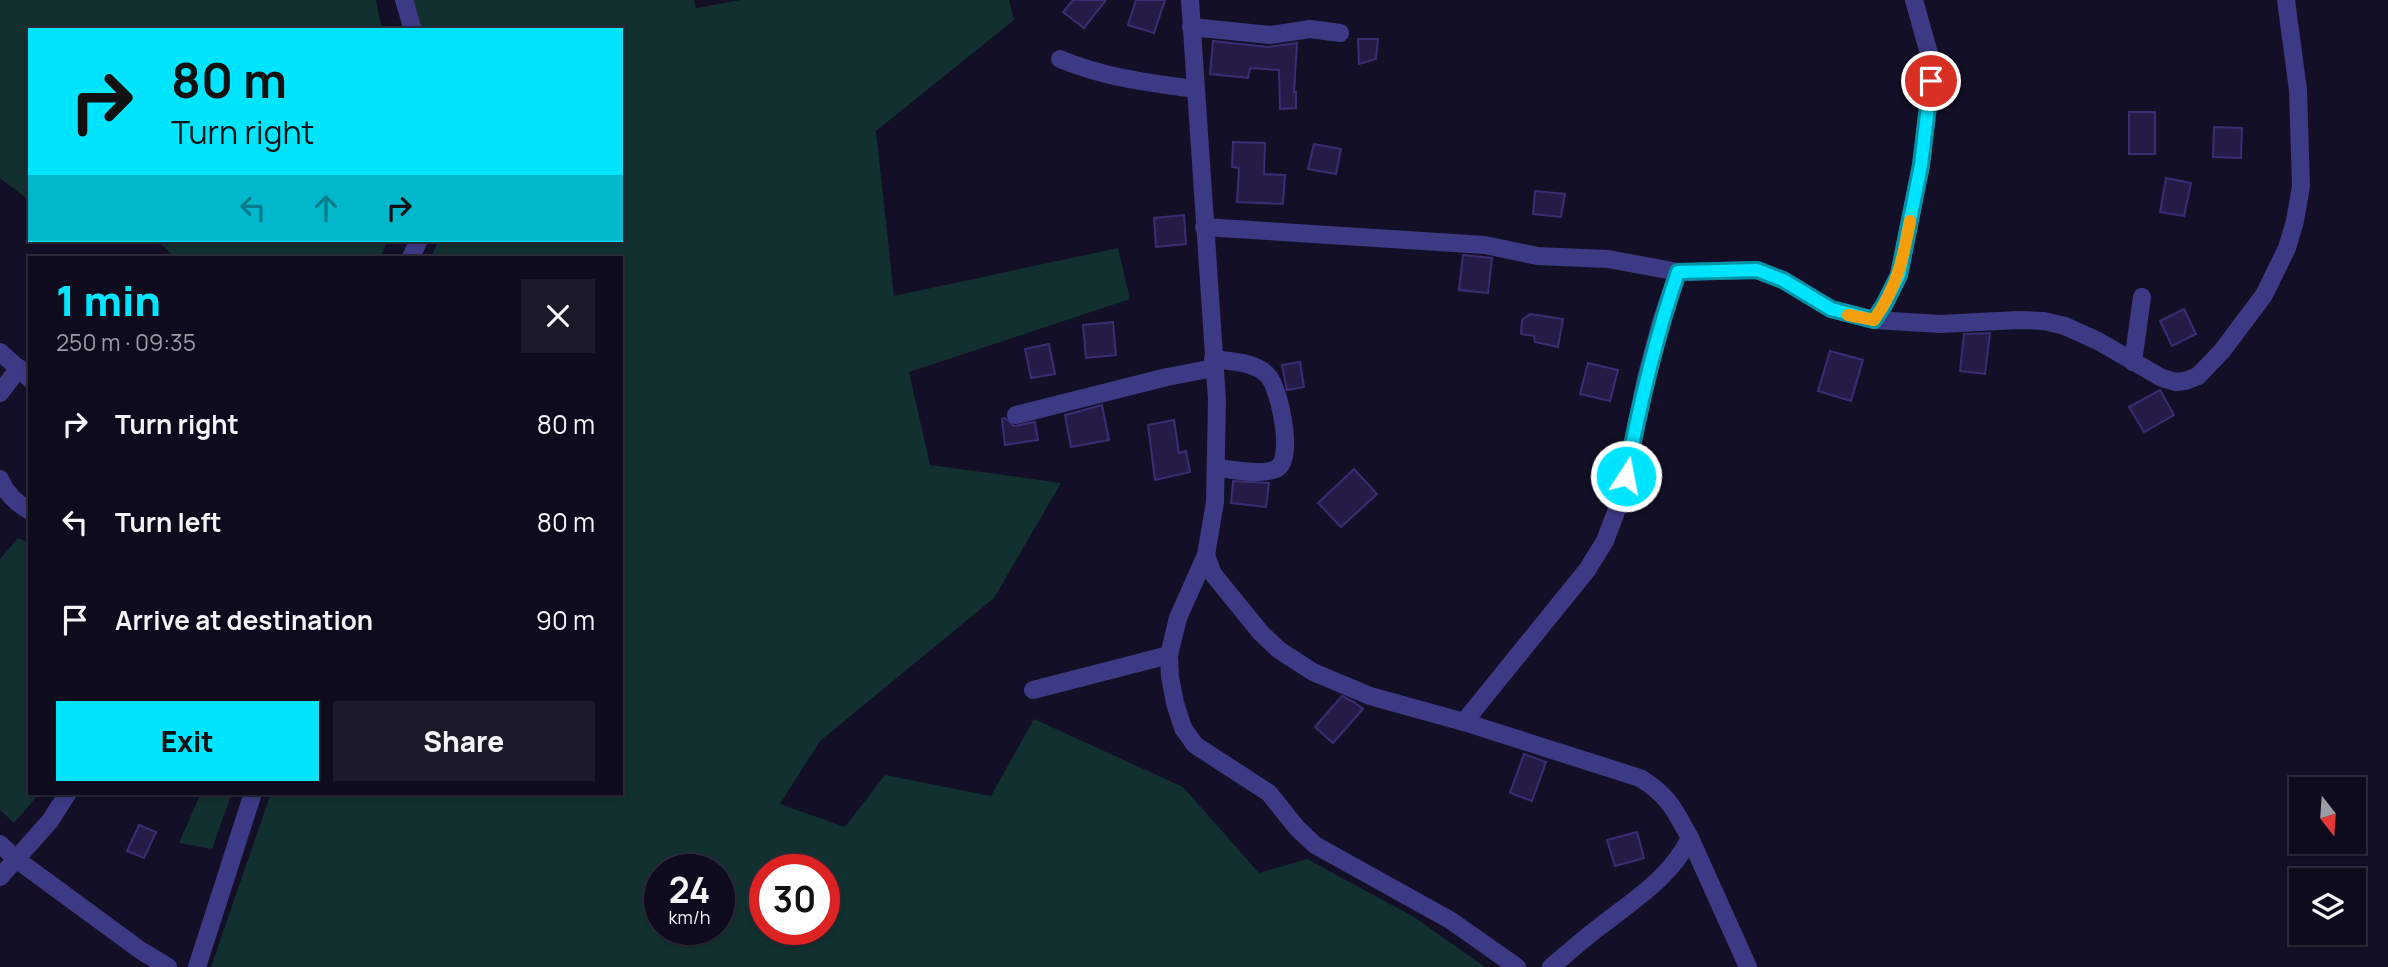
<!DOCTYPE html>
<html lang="en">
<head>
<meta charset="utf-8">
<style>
	:root { --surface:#0e0b1c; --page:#1c1929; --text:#f1f3f6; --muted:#9b9ba3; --line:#2e2b3b; --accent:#00e5ff }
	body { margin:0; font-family:Manrope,sans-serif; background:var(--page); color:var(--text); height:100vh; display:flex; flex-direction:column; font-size:26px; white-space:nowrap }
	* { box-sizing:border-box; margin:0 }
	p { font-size:23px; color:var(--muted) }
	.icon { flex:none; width:38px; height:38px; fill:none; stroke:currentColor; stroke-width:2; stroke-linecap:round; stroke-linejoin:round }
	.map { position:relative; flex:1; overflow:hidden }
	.panel { position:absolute; left:28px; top:256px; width:595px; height:539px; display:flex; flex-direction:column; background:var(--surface); border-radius:0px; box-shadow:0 2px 5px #0004,0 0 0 2px var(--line) }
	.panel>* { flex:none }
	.guide { position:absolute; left:28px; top:28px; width:595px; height:214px; border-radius:0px; box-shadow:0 2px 5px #0004,0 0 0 2px var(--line); background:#00e5ff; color:#111; overflow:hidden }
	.needle { width:46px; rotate:163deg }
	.controls { position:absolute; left:2289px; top:777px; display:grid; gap:14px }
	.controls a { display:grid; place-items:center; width:77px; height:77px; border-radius:0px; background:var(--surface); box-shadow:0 2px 5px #0004,0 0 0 2px var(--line); font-size:35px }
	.speed { position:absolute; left:644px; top:854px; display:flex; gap:14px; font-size:35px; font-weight:700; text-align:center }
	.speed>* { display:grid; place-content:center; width:91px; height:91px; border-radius:50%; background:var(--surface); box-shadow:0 2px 5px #0004,0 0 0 2px var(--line); line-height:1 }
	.speed small { font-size:18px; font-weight:400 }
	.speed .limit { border:10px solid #d22; background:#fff; color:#111 }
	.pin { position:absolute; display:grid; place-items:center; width:60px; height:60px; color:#fff; margin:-30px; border:4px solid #fff; border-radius:50%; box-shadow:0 2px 7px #0007 }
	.me { position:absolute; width:77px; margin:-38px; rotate:11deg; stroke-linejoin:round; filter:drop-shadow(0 0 5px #0008) }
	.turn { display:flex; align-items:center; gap:24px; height:147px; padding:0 28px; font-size:32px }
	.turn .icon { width:91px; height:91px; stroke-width:2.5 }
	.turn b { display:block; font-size:49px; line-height:60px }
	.lanes { display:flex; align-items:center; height:66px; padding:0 28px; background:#0003; justify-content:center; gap:35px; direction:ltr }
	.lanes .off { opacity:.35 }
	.round { display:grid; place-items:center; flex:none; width:74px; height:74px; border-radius:0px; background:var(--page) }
	.headline { display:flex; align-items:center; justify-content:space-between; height:119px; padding:0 28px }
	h1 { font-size:42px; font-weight:800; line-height:52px; color:var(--accent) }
	.action { display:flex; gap:14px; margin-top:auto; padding:14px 28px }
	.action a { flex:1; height:80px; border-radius:0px; background:var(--accent); color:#111; font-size:28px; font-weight:800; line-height:80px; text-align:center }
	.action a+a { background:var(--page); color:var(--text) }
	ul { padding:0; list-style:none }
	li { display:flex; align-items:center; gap:21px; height:98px; padding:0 28px }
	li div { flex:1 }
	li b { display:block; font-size:26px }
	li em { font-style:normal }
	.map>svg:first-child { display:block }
	.green { fill:#12302f; fill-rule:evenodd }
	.building { fill:#241b47; stroke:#3b2d73; stroke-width:2 }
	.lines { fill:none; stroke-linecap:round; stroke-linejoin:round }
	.minor { stroke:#3d3a85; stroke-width:18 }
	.route-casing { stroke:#0095a6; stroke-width:18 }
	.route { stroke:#00e5ff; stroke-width:12 }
	.slow { stroke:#f59e0b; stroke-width:12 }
</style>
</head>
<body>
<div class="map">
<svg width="2388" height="967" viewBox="0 0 2388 967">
	<rect width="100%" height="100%" fill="#130f26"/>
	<!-- green -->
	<g class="green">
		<polygon points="0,0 376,0 382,30 30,30 30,201 0,178"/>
		<path d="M411 0H694L696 8 741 0H1009L1014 20 876 131 894 296 1118 248 1130 299 909 372 930 465 1061 483 994 598 820 741 780 804 845 827 885 775 991 796 1034 719 1183 787 1259 873 1307 859 1414 917 1485 967H211L271 793H621V257H431L439 240H621V30H416ZM660 870H719V929H660ZM765 870H824V929H765Z"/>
		<polygon points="156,240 388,240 380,257 175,257"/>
		<polygon points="18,538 30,543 30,793 40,793 14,823 0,810 0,559"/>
		<polygon points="201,793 232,793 212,849 179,843"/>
	</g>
	<!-- building -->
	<g class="building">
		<polygon points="1073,0 1106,0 1084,28 1063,12"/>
		<polygon points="1136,0 1165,0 1154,33 1128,25"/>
		<polygon points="1358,39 1378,39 1376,59 1359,64"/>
		<polygon points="1213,41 1268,47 1297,43 1294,92 1296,92 1296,108 1280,109 1279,70 1250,68 1248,78 1210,74"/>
		<rect x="2129" y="112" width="26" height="42"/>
		<polygon points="2214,127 2242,128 2241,158 2213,157"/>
		<polygon points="1233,142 1265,143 1264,174 1285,175 1283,204 1237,202 1239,168 1232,167"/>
		<polygon points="1314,144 1341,149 1336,174 1308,169"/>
		<polygon points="2166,178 2191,183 2184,216 2160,212"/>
		<polygon points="1535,191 1565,194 1561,217 1533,214"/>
		<polygon points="1184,215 1186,244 1156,247 1154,218"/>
		<polygon points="1463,255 1492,258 1488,293 1459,290"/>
		<polygon points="2184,309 2196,334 2172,346 2160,321"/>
		<polygon points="1530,314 1563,319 1558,347 1535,342 1534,336 1521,334 1522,320"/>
		<polygon points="1113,322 1116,355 1086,358 1083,325"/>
		<polygon points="1990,333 1985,374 1960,371 1964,334"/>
		<polygon points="1049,344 1055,374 1031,378 1025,349"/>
		<polygon points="1830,351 1863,360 1851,401 1818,391"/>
		<polygon points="1300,362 1304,387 1287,390 1282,365"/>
		<polygon points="1588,363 1618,370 1610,401 1580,394"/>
		<polygon points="2160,390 2174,415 2144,432 2129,407"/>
		<polygon points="1102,405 1109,440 1071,447 1065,415"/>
		<polygon points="1005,418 1014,426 1035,422 1038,440 1005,445 1002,419"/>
		<polygon points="1174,420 1179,453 1186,451 1190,472 1155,480 1148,425"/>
		<polygon points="1354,469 1377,494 1341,527 1318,503"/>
		<polygon points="1233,481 1269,483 1266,507 1231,503"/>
		<polygon points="1342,696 1354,702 1363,709 1333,743 1315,727"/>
		<polygon points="1524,754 1546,762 1532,801 1510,793"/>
		<polygon points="139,825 156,832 144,858 127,851"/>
		<polygon points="1637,832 1644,858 1615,866 1607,840"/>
	</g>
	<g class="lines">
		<!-- minor -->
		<g class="minor">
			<polyline points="404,0 413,30"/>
			<polyline points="1190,0 1217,400 1215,502 1206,555 1178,618 1169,655 1170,677 1175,703 1183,728 1195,745 1269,793 1297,828 1315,845 1450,920 1517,967"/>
			<polyline points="1191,27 1270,35 1310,29 1340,33"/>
			<path d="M1060 59C1106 78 1146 82 1194 89"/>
			<polyline points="1204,227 1485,245 1537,256 1608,259 1678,272 1757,270 1783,280 1831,309 1874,320 1940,324 2018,320 2044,321 2065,326 2098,341 2162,378 2176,382 2185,381 2198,376 2222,351 2264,295 2287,248 2295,221 2301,186 2298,90 2286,0"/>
			<polyline points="411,257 419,240"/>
			<polyline points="1874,320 1884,305 1899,275 1921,165 1931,81 1930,57 1914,0"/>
			<polyline points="0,352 30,379"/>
			<path d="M1213 359C1230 361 1258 362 1269 377 1280 391 1295 460 1276 469 1259 476 1233 469 1216 468"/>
			<polyline points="2133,362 2142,297"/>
			<polyline points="0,393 19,368"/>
			<polyline points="1016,415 1167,377 1214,368"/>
			<path d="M0 479C6 494 16 503 30 511"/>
			<path d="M1206 555 1213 574 1261 633 1279 650 1313 672 1370 696 1464 722 1640 778C1669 796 1674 809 1690 838 1671 877 1635 899 1602 925 1584 938 1568 953 1551 967"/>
			<polyline points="1033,690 1169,655"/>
			<polyline points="1464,722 1587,570 1605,541 1622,496 1646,378 1661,322 1678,272"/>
			<polyline points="1690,838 1748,967"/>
			<polyline points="0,844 16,859 140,950 168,967"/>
			<polyline points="0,877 50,821 68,793"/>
			<polyline points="197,967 253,793"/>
		</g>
	</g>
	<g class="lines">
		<defs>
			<path id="route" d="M1626 476C1639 407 1655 339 1678 272L1757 270 1783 280 1831 309 1874 320 1884 305 1899 275 1921 165 1931 81"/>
		</defs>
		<!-- route casing -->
		<use href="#route" class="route-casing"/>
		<!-- route -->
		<use href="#route" class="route"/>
		<!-- slow -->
		<path class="slow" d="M1848 315 1874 320C1897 287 1903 259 1910 221"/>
	</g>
</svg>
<div class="controls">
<a><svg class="needle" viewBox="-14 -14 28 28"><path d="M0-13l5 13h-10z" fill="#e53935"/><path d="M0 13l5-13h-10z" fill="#9b9ba3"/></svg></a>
<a><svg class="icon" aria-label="layers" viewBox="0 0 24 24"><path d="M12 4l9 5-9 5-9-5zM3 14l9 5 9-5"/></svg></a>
</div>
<div class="speed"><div>24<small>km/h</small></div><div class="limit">30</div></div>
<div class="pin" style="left:1931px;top:81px;background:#d93025"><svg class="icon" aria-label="arrive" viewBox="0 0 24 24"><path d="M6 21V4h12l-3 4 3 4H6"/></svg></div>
<svg class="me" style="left:1626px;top:476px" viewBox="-20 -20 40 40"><circle r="17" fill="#00e5ff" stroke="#fff" stroke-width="3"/><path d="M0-11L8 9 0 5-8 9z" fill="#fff"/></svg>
<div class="guide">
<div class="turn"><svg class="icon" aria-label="right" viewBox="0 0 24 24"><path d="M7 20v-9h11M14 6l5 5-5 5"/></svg><div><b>80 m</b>Turn right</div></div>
<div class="lanes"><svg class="icon off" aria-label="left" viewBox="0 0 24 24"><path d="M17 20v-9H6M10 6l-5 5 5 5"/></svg><svg class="icon off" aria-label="ahead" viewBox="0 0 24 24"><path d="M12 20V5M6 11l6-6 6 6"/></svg><svg class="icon" aria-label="right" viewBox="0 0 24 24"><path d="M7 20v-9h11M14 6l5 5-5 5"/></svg></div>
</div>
<section class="panel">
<div class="headline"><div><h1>1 min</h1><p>250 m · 09:35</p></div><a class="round"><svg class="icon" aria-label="close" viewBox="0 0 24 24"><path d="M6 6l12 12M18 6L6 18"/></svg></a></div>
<ul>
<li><svg class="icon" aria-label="right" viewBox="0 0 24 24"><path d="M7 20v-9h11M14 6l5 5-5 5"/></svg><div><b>Turn right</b></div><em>80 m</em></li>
<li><svg class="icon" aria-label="left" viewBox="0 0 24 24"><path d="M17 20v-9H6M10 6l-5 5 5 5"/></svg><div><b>Turn left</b></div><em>80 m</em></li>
<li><svg class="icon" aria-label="arrive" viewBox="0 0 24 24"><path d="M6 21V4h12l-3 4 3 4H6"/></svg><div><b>Arrive at destination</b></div><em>90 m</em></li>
</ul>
<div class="action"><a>Exit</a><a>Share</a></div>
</section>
</div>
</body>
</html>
